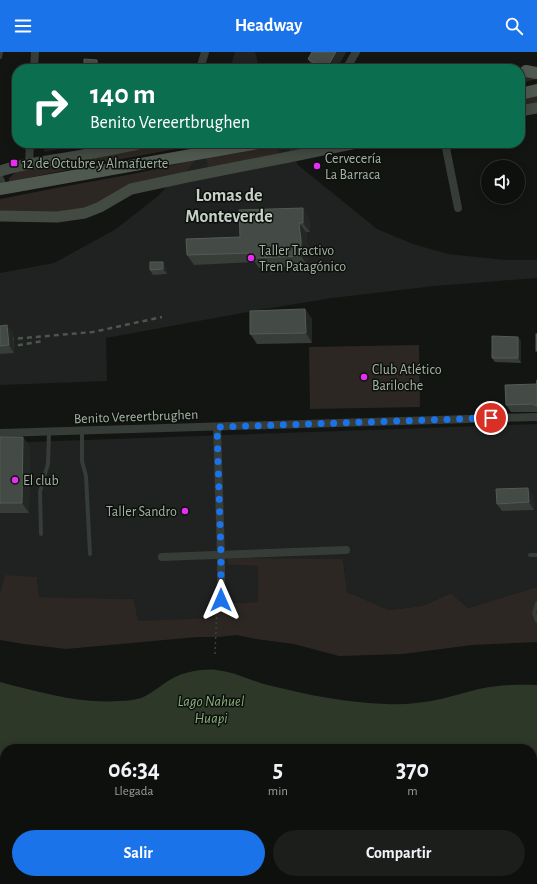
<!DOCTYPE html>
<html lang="es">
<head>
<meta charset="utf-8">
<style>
	:root { --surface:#0e100e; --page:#1c1e1c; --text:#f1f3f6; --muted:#9b9d9e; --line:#2e302e; --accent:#1a73e8 }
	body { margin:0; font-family:"Alegreya Sans",sans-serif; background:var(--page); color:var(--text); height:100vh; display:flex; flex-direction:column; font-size:15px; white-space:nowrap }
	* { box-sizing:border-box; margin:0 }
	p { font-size:13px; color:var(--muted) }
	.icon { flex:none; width:22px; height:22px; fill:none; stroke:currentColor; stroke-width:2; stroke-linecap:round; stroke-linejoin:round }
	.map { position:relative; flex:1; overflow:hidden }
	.drawer { position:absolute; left:0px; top:692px; width:537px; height:140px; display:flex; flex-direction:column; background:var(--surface); border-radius:16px 16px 0 0; box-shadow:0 2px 10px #0003,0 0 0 1px var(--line) }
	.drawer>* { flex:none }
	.top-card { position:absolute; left:12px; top:12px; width:513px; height:84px; border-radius:16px; box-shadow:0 2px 10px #0003,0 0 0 1px var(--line); background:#0b6e4f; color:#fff; overflow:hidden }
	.controls { position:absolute; left:481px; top:108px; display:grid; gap:8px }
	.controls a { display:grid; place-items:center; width:44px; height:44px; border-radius:50%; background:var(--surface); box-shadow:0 2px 10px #0003,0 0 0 1px var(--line); font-size:20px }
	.pin { position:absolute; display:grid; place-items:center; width:34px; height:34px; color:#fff; margin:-17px; border:2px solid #fff; border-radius:50%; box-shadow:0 1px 4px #0007 }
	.me { position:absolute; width:44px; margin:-22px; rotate:0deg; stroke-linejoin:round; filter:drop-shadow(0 0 3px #0008) }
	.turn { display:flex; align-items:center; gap:14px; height:84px; padding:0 12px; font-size:18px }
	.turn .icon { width:52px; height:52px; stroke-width:2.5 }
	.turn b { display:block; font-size:28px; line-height:34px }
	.eta { display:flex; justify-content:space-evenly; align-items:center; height:68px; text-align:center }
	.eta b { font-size:24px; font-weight:700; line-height:28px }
	.action { display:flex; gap:8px; margin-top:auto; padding:8px 12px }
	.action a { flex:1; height:46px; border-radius:24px; background:var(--accent); color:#fff; font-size:16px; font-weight:700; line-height:46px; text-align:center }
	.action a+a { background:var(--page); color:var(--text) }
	header { display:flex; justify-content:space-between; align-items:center; height:52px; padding:0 12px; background:var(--accent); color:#fff; font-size:18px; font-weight:700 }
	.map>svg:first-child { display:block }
	.built { fill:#1f2220 }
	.green { fill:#2d2723 }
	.water { fill:#2d3829; fill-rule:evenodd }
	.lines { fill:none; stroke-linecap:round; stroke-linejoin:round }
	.path { stroke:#3a413a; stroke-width:1.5; stroke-dasharray:2 3; stroke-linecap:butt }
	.lane { stroke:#363c37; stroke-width:4 }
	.street { stroke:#363c37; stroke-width:8 }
	.secondary { stroke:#424a42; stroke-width:11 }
	.primary { stroke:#505950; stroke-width:12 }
	.rail { stroke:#4d554d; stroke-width:2.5; stroke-dasharray:5 4; stroke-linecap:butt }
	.wall { fill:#383d39 }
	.shaded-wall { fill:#242825 }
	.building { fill:#444a45; stroke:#535b54 }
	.route { stroke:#1a73e8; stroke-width:7; stroke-dasharray:0 12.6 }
	.poi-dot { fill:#e72df3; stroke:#0e100e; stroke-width:1.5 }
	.labels { text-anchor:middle; stroke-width:3; stroke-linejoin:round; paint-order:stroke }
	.poi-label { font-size:14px; fill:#a5b5a4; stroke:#0e100e; text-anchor:start }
	.street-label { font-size:14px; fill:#a5b5a4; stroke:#0e100e }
	.water-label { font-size:15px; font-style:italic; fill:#88b17b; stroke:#0e100e }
	.district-label { font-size:18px; font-weight:bold; fill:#c5d1c6; stroke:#0e100e }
</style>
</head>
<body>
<header><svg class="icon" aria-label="menu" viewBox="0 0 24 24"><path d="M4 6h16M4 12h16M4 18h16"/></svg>Headway<svg class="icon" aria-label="search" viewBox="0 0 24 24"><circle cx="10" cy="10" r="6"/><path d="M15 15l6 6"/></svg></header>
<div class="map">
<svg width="537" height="832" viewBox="0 0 537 832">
	<rect width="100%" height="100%" fill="#131513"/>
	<!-- built -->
	<g class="built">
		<polygon points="235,0 255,0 260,17 230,17"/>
		<polygon points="42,11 114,12 114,17 42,17"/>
		<polygon points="40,91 88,91 45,100"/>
		<polygon points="202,91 287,91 298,113 377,177 413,192 448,202 505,208 537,208 537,226 434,234 332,246 253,259 106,286 107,329 0,333 0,221 54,211 116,177 158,144 186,114"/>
		<polygon points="537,372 537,535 468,556 451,541 422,554 389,558 347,540 343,507 228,507 228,513 258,514 258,550 213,552 214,566 138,570 134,547 39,545 37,525 0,542 0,391"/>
	</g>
	<!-- green -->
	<g class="green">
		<polygon points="524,22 537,25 537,27 520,31 520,23"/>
		<polygon points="537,44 537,52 520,55 520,46"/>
		<polygon points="159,91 208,91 100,111 9,130 9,126 16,120 35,117"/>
		<polygon points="286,91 333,91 290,100"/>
		<polygon points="275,93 280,102 208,115 206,106"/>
		<polygon points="195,108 186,120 76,160 0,161 0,147 56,136 138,121"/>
		<polygon points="419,293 420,355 310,357 309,295"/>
		<polygon points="228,506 343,507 347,540 389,558 422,554 451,541 468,556 537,535 537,590 472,593 403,602 339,604 294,592 256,587 236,583 219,585 197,585 66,597 24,592 0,588 0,542 5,523 37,525 39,545 134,547 138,569 214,566 213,552 258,550 258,514 228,513"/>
	</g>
	<!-- water -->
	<path class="water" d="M201 618C206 618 211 617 216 618 236 620 253 630 272 634 308 643 349 651 386 652 404 653 423 651 441 647 454 644 466 640 479 637 498 633 518 632 537 633V832H0V630C39 640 79 652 120 649 127 649 134 648 141 646 153 641 163 631 175 625 183 621 192 619 201 618ZM5 697H532V827H5Z"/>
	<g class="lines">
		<!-- path -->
		<polyline class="path" points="215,602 217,554"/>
		<!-- lane -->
		<g class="lane">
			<polyline points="0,5 1,0"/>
			<polyline points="82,379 82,409 86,424 90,502"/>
			<polyline points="41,482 40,440 44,425 48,412 49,380"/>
			<polyline points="530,503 537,503"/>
			<polyline points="537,551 534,561 537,569"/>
		</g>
		<!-- street -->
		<g class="street">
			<polyline points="34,17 35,0"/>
			<polyline points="200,17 205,0"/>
			<polyline points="346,17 356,0"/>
			<polyline points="445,91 458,156"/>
			<polyline points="29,112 30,91"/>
			<polyline points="0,127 4,137"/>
			<polyline points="217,375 221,503 221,548"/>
			<polyline points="0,381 537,365"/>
			<polyline points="162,505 346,498"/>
		</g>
		<!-- secondary -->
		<g class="secondary">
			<polyline points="520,59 537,56"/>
			<path d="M0 119C29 110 59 108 88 102 107 99 125 95 143 91"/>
			<polyline points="0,164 57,165 85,161 100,155 131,137 187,125 289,105 356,91"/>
		</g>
		<!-- primary -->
		<g class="primary">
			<polyline points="526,19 537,21"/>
			<polyline points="520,42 537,38"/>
			<polyline points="0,137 258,91"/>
		</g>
		<!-- rail -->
		<g class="rail">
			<polyline points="0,288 93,280 162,265"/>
			<polyline points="0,295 14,294 43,289"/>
		</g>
	</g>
	<!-- wall -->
	<g class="wall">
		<polygon points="312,0 346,0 336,17 316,17 313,15 308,7"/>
		<polygon points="309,165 310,180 306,180 308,197 308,214 259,216 255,210 194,213 187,203"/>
		<polygon points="166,215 167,222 153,223 150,218"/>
		<polygon points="305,257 312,267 312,291 257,292 250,282"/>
		<polygon points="0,274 13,280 14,301 0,302"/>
		<polygon points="521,289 521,311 495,310 492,306"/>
		<polygon points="537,328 537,360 511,360 506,353 537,332"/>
		<polygon points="0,385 30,394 29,461 0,461"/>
		<polygon points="533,443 534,458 502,459 497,452"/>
	</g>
	<!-- shaded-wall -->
	<g class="shaded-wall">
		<polygon points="336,0 346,0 336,17 326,17"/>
		<polygon points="97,8 102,15 102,17 96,17"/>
		<polygon points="303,156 309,165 310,180 303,171"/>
		<polygon points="299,171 306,180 308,197 308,214 301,204"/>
		<polygon points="163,210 166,215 167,222 163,217"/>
		<polygon points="305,257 312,267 312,291 306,281"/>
		<polygon points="7,273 13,280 14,301 9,293"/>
		<polygon points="518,285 521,289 521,311 518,306"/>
		<polygon points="23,385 30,394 29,461 22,451"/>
		<polygon points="528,436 533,443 534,458 529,450"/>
	</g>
	<!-- building -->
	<g class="building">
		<polygon points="312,0 336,0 326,17 325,17 308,7"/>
		<polygon points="84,7 97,8 96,17 84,17"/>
		<polygon points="303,156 303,171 299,171 301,188 301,204 252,206 252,201 187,203 186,187 240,185 239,158"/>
		<polygon points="150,210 163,210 163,217 150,218"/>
		<polygon points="305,257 306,281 250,282 250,259"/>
		<polygon points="7,273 9,293 0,294 0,274"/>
		<rect x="536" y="282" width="1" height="17"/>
		<polygon points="492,284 518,285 518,306 492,306"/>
		<polygon points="537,328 537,354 532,352 506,353 505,333 537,332"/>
		<polygon points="0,385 23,385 22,451 0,451"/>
		<polygon points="528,436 529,450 497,452 496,437"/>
	</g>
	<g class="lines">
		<!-- route -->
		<polyline class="route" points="221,548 221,503 217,375 491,366"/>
	</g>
	<!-- markers -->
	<g class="poi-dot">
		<rect x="10" y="107" width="8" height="8" rx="2"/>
		<circle cx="317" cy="114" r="4"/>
		<circle cx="251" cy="206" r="4"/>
		<circle cx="364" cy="325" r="4"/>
		<circle cx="15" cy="428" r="4"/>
		<circle cx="185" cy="459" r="4"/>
	</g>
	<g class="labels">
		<!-- poi labels -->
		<g class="poi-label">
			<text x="325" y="111">Cervecería<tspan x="325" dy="16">La Barraca</tspan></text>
			<text x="22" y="116">12 de Octubre y Almafuerte</text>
			<text x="259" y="203">Taller Tractivo<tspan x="259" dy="16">Tren Patagónico</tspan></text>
			<text x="372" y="322">Club Atlético<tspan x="372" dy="16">Bariloche</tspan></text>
			<text x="23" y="433">El club</text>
			<text x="177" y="464" text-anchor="end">Taller Sandro</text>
		</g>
		<!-- street labels -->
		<g class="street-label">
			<text transform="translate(136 364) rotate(-2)" y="5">Benito Vereertbrughen</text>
		</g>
		<!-- water labels -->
		<g class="water-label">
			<text x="211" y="654">Lago Nahuel<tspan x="211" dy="17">Huapi</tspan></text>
		</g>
		<!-- district labels -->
		<g class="district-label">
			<text x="229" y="149">Lomas de<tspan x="229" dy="21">Monteverde</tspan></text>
		</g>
	</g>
</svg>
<div class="controls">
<a><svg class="icon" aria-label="sound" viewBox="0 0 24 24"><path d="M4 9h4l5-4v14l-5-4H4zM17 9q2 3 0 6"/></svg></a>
</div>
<div class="pin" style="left:491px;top:366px;background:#d93025"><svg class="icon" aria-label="arrive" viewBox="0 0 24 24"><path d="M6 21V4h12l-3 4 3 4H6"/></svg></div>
<svg class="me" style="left:221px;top:548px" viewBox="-20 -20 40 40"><path d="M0-17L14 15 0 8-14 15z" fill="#1a73e8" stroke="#fff" stroke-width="4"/></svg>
<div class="top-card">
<div class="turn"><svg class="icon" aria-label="right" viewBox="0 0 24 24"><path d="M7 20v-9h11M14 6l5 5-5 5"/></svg><div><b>140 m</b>Benito Vereertbrughen</div></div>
</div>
<section class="drawer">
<div class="eta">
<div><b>06:34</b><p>Llegada</p></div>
<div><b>5</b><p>min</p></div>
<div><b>370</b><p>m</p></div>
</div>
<div class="action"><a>Salir</a><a>Compartir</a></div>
</section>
</div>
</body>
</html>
